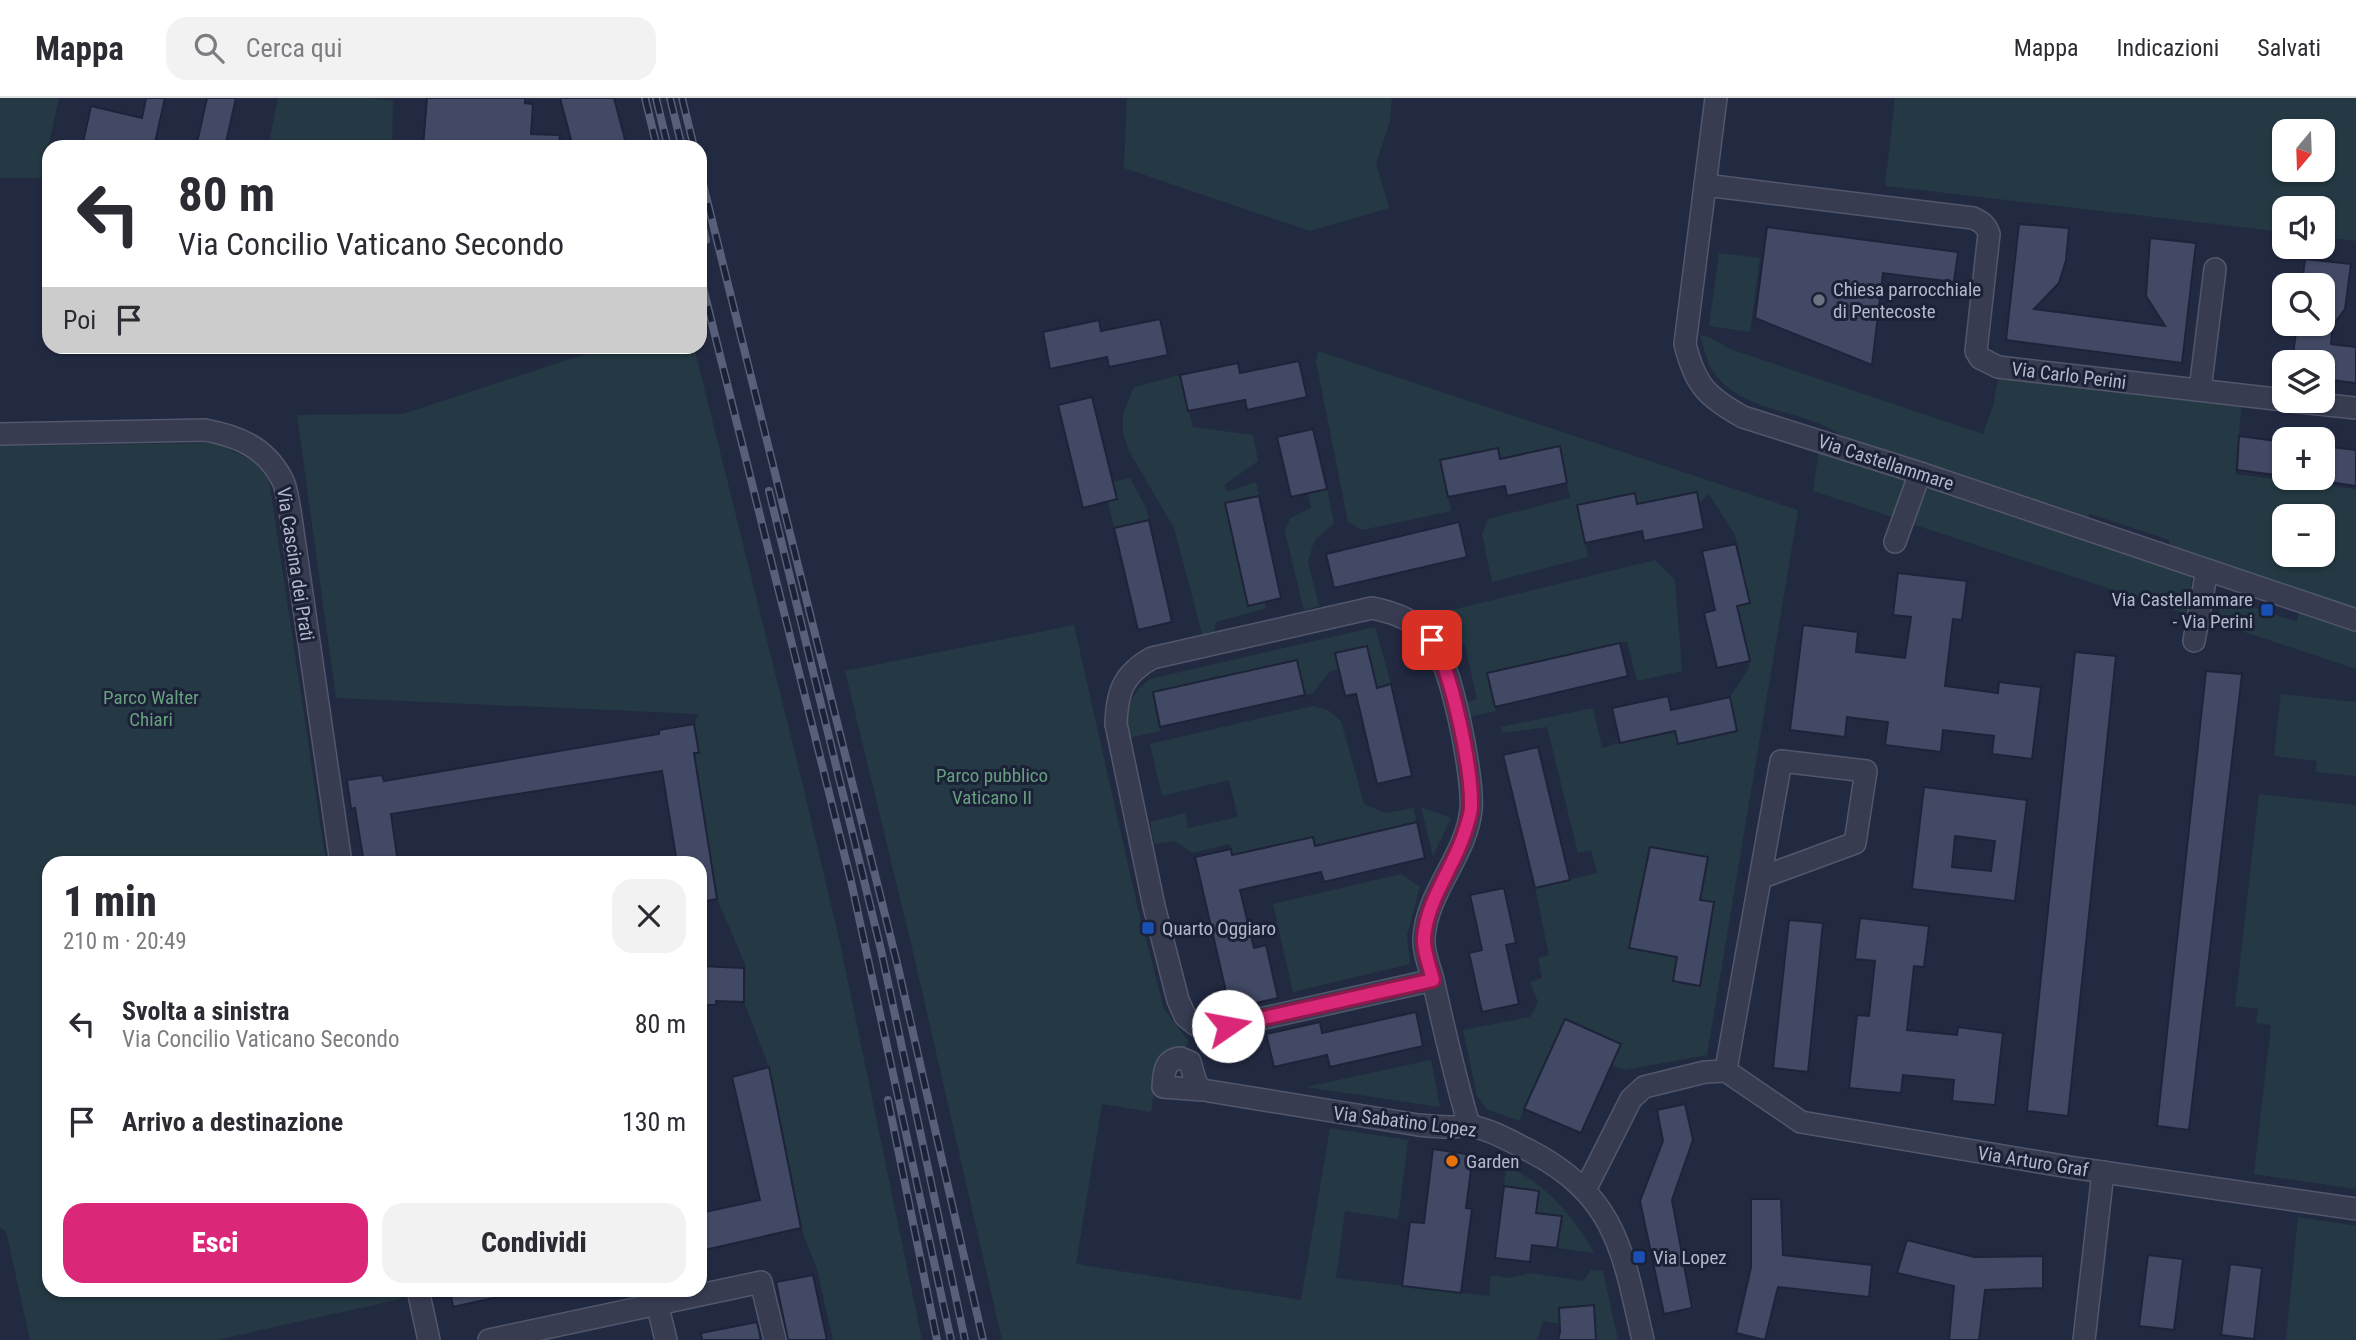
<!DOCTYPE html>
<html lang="it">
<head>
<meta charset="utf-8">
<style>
	:root { --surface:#fff; --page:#f2f2f3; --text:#2b2b33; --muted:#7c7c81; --line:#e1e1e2; --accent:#db2777 }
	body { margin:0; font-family:"Roboto Condensed",sans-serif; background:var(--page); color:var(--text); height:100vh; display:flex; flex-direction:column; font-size:26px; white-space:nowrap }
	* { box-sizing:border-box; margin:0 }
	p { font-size:23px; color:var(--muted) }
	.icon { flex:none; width:38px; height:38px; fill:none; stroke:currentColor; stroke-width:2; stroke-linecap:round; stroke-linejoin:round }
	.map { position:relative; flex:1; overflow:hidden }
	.panel { position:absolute; left:42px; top:758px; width:665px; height:441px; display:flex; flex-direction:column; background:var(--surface); border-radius:21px; box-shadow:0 2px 5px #0004 }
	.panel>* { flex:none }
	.top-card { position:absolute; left:42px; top:42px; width:665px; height:214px; border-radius:21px; box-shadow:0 2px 5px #0004; background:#fff; color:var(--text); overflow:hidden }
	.needle { width:46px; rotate:199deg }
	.controls { position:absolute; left:2272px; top:21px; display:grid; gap:14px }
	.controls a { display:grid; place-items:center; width:63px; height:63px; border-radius:14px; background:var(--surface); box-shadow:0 2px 5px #0004; font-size:35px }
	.pin { position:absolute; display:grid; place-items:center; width:60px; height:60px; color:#fff; margin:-30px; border-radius:14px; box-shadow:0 4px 10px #0006 }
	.me { position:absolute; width:77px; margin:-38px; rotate:78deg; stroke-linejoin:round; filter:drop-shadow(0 0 5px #0008) }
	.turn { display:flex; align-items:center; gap:24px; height:147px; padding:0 21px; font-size:32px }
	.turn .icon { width:91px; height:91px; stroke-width:2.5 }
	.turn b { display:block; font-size:49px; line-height:60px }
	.then { display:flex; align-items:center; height:66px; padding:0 21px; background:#0003; gap:14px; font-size:26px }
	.round { display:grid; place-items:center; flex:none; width:74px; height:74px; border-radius:21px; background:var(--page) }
	.summary { display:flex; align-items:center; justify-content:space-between; height:119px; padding:0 21px }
	h1 { font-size:42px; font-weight:800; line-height:52px }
	.action { display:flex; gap:14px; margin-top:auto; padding:14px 21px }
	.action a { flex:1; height:80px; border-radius:21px; background:var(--accent); color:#fff; font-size:28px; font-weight:800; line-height:80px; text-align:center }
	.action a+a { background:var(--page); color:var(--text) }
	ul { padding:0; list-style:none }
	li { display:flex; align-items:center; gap:21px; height:98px; padding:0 21px }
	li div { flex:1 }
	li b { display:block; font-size:26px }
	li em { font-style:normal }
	header { display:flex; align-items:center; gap:42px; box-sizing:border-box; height:98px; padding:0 35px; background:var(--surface); border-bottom:2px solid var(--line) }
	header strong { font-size:33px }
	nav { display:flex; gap:38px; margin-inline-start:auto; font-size:24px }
	.search { width:490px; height:63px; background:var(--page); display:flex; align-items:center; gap:18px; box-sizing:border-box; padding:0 24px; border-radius:21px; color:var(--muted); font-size:26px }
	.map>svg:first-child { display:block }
	.green { fill:#243943; fill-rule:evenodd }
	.building { fill:#414964; stroke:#1e2339; stroke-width:2; fill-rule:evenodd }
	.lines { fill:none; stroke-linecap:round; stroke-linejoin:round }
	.minor-casing { stroke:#52576c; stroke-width:24 }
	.minor { stroke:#373c51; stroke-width:21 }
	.rail-casing { stroke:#585f79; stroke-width:8 }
	.rail { stroke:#1b2137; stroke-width:5; stroke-dasharray:16; stroke-linecap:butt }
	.route-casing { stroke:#8e194d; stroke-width:18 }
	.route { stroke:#db2777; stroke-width:12 }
	.worship-dot { fill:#6b7280; stroke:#1b2137; stroke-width:2.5 }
	.transit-dot { fill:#1a4fb4; stroke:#1b2137; stroke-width:2.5 }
	.food-dot { fill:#e8710a; stroke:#1b2137; stroke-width:2.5 }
	.labels { text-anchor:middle; stroke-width:6; stroke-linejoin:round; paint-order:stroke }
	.poi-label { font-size:19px; fill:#b3b8cc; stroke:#1b2137; text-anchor:start }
	.street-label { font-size:19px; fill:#b3b8cc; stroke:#1b2137 }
	.park-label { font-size:19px; fill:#689f7f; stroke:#1b2137 }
</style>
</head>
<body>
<header>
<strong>Mappa</strong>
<div class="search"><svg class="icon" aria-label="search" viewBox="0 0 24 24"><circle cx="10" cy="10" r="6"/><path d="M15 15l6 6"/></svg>Cerca qui</div>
<nav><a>Mappa</a><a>Indicazioni</a><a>Salvati</a></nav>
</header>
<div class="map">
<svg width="2356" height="1242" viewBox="0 0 2356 1242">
	<rect width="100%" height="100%" fill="#222a42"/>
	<!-- green -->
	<g class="green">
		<polygon points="0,0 59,0 41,80 0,80"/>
		<polygon points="278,0 367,0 393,3 392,49 268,49"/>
		<polygon points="1127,0 1392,0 1390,23 1376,65 1389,110 1310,133 1124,70"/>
		<path d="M1895 0H2356V143L2322 139V110H2284V134L1885 88ZM2284 33H2322V72H2284Z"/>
		<polygon points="1719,155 1760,160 1750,234 1709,228"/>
		<path d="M1700 237 1711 240 1730 251 1983 336 1993 308 1999 278 2242 304 2235 376 2356 391V510L2169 448V442L2090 416 2088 421 1849 342C1841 337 1833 332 1825 328 1788 312 1743 310 1716 278 1707 266 1704 251 1700 237ZM2284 418H2322V457H2284Z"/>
		<polygon points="607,249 694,249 798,667 840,845 922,1242 833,1242 817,1171 801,1130 769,969 744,904 746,868 717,801 694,655 699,654 694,626 699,616 336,600 297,317 403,316"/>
		<path d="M1318 253 1798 412 1707 957 1624 972 1611 967 1621 946 1565 921 1519 1023 1487 1011 1477 998 1463 932 1530 919 1538 904 1530 884 1542 880 1538 860 1549 857 1535 790 1597 775 1591 752 1578 755 1547 629 1503 635 1501 629 1593 610 1602 650 1620 645 1730 599 1749 570 1750 563 1737 508 1750 505 1735 437 1709 396 1699 405 1696 394 1637 406 1635 396 1578 407 1588 459 1492 484 1482 436 1488 421 1570 400 1559 349 1500 361 1498 350 1441 362 1451 413 1362 432 1348 424 1316 263ZM1650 749 1707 759 1704 783 1686 799 1714 805 1700 888 1673 883 1680 841 1629 850 1640 791 1665 795 1646 773Z"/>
		<polygon points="1180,277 1193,329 1253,337 1258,363 1224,387 1227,394 1256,384 1259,398 1226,405 1248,507 1265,504 1266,510 1216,524 1214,536 1203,539 1174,430 1129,353 1123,335 1123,316 1134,289"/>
		<polygon points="216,345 255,364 269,382 326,765 49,765 49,1192 405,1192 406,1195 400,1197 401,1201 216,1242 30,1242 6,1133 0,1130 0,348"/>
		<polygon points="1819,352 1907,381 1892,419 1813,393"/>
		<polygon points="1130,380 1146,410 1149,422 1114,430 1108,404 1117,401 1113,384"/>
		<polygon points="1929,388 2192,477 2187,516 1912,426"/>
		<polygon points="1327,391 1334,425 1314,443 1308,464 1319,508 1304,512 1285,434 1290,420 1311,410 1308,396"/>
		<polygon points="1655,462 1675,482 1682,573 1637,583 1627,543 1487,575 1496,613 1468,619 1465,605 1477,601 1465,547 1452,543 1432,517"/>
		<polygon points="2221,498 2297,524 2299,512 2356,531 2356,571 2217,525"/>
		<polygon points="1074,527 1138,811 1164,911 1188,943 1184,956 1160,959 1151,1014 1102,1006 1076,1166 1301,1202 1330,1030 1408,1042 1398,1121 1345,1113 1336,1180 1489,1198 1491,1177 1509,1180 1531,1175 1583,1183 1591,1172 1603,1173 1618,1242 1596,1242 1594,1207 1559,1210 1560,1226 1543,1223 1537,1242 1002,1242 914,858 845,573"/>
		<path d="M1375 529 1391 586 1377 590 1367 548 1335 555 1339 571 1329 574 1313 595 1305 597 1297 562 1153 594 1161 633 1127 640C1126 612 1127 599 1150 581Z"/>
		<polygon points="2281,596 2356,604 2356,678 2316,674 2317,663 2274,658"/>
		<polygon points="1313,608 1328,612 1341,623 1364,706 1385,715 1413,710 1417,724 1315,748 1312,739 1257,752 1234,763 1230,746 1192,755 1175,743 1154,746 1150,724 1185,715 1188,730 1238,719 1229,682 1162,698 1150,646"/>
		<polygon points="2259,696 2356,707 2356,1091 2254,1076 2271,927 2256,925 2258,911 2235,908"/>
		<polygon points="1421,709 1451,720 1433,758"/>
		<polygon points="1401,776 1420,789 1407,837 1410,866 1293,894 1273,806"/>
		<polygon points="1431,962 1440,1009 1306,989"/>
		<path d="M1506 1067C1546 1086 1573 1117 1594 1155L1557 1150 1561 1118 1536 1115 1539 1093 1504 1088Z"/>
		<polygon points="2298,1119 2356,1128 2356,1242 2286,1242"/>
	</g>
	<!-- building -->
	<g class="building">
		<polygon points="146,0 165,0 154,49 82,49 91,8 142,20"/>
		<polygon points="207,0 236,0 225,49 196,49"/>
		<polygon points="427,0 525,0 525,5 533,6 531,36 560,37 559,49 423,49"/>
		<polygon points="560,0 614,0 627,49 573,49"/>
		<polygon points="2019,126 2069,130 2066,162 2059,185 2034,211 2165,228 2146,198 2150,140 2196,145 2182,265 2006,242"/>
		<polygon points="1767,129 1958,154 1954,184 1883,175 1872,267 1755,220"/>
		<polygon points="2305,161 2351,166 2345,211 2333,227 2331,246 2356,249 2356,285 2322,281 2322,264 2292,264 2297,226 2322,226 2322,187 2302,187"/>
		<polygon points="1160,221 1168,257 1109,269 1107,259 1050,271 1043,234 1099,222 1101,233"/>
		<polygon points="1299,263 1307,299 1247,312 1245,302 1188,313 1180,277 1238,265 1240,275"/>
		<polygon points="1092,299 1117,401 1083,410 1058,307"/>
		<polygon points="1313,331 1327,391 1291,399 1277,339"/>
		<polygon points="2239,338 2284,344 2284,378 2237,372"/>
		<polygon points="1560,348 1567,385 1507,398 1505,388 1448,399 1440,362 1498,350 1500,361"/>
		<polygon points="2322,348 2356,352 2356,388 2322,383"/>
		<polygon points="1697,394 1704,431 1644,443 1642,433 1585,445 1577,407 1635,395 1637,406"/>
		<polygon points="1259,398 1281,500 1248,508 1225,405"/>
		<polygon points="1149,422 1172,524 1138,532 1114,430"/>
		<polygon points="1459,424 1467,459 1334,490 1326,456"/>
		<polygon points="1736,446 1750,505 1737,508 1750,563 1717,570 1704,515 1715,512 1702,453"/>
		<polygon points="1898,475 1967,483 1962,522 1953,521 1945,588 1998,595 1999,584 2041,589 2032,661 1992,656 1994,638 1943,632 1941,654 1885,647 1888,624 1847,619 1845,639 1790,632 1803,527 1858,534 1856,554 1905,560 1911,519 1893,517"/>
		<polygon points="1620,545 1628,578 1495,609 1487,575"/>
		<polygon points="1367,548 1377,590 1391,586 1412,678 1377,686 1356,596 1345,598 1335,555"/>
		<polygon points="2075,554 2116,558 2068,1018 2027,1013"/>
		<polygon points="1297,562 1305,597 1160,629 1153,594"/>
		<polygon points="2206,573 2242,576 2189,1032 2157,1028"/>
		<polygon points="1668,598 1671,612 1730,599 1737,633 1678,646 1675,633 1620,645 1612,610"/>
		<polygon points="694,626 699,655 694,655 717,801 700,804 700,765 677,765 662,673 391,716 398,765 364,765 355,710 351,711 347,682 382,677 384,683 659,636 659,632"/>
		<polygon points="1538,649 1570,782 1535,790 1503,657"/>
		<path d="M1924 689 2027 702 2015 803 1912 791ZM1955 738 1995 743 1991 773 1952 769Z"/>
		<polygon points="1417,724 1425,760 1324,784 1321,774 1240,792 1254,850 1266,847 1278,900 1230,911 1195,759 1231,751 1232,757 1313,739 1315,748"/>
		<polygon points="1650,749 1708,759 1700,802 1714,804 1700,888 1673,883 1677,859 1629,850"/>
		<polygon points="1504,790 1516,845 1506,847 1519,906 1482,914 1469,855 1482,852 1470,797"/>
		<polygon points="1860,820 1929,828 1924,869 1914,868 1907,932 1957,937 1958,929 2003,935 1995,1007 1952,1003 1954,982 1903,977 1901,995 1849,990 1857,917 1869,918 1875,863 1855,861"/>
		<polygon points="1789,822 1823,825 1808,974 1773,970"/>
		<polygon points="700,868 744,870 744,904 716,903 716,907 700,907"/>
		<polygon points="1416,914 1423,948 1330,969 1327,957 1274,969 1266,936 1320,924 1322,935"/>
		<polygon points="1565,921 1621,946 1581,1035 1524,1011"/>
		<polygon points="769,969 801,1130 700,1153 700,1115 760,1102 732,979"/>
		<polygon points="1685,1006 1693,1042 1672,1102 1692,1210 1664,1216 1640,1103 1663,1043 1657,1012"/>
		<polygon points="1433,1051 1473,1057 1466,1110 1472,1111 1461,1195 1402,1188 1410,1124 1424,1125"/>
		<polygon points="1504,1088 1539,1093 1536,1115 1562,1118 1557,1150 1532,1147 1530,1164 1495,1160"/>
		<polygon points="1751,1101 1781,1101 1783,1157 1872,1167 1869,1199 1778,1189 1765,1242 1736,1235 1751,1169"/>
		<polygon points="1907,1142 1974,1159 2043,1158 2043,1190 1985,1192 1979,1242 1949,1242 1954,1188 1897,1175"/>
		<polygon points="2148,1157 2183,1161 2174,1232 2139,1228"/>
		<polygon points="2230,1166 2262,1170 2254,1241 2221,1237"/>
		<polygon points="813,1177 827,1242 788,1242 776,1184"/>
		<polygon points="450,1192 502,1192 502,1198 453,1209"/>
		<polygon points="1594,1207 1596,1242 1558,1242 1560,1234 1559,1210"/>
		<polygon points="757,1224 761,1242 702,1242 701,1235"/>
	</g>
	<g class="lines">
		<defs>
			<g id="minor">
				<path d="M1716 0 1685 246C1695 287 1707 299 1743 319L1920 375 2356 522"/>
				<path d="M1705 87 1973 120C1982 124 1986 127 1989 136L1976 253 1980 260 1998 269 2284 302"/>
				<polyline points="2200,292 2215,171"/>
				<polyline points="2290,303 2356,310"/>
				<path d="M0 336 205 332C238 338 265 349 282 381 287 390 288 403 290 413L341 765"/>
				<polyline points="1895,444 1920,375"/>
				<polyline points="2194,543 2207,472"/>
				<path d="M1433 882 1220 930 1196 927 1185 918 1178 902 1154 808 1116 626C1117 594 1123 576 1152 560L1372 510C1396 515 1415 522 1431 541 1451 564 1474 680 1471 711 1467 757 1426 794 1424 841 1423 854 1430 870 1433 882 1444 931 1455 980 1469 1027"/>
				<path d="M1180 960 1190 964 1196 985 1202 992 1163 989C1164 975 1164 962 1180 960Z"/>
				<polyline points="1726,973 1801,1024 2069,1069 2356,1111"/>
				<polyline points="1726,973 1728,960 1781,663 1866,673 1855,745 1760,780"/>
				<path d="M1209 993 1418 1027C1429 1028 1440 1029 1450 1029 1457 1029 1465 1027 1471 1028 1492 1032 1512 1044 1530 1053 1617 1098 1623 1155 1643 1242"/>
				<polyline points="1585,1092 1631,1001 1644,989 1705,974 1726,973"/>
				<polyline points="418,1192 429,1242"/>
				<polyline points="657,1205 666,1242"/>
				<polyline points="489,1242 761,1184 775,1242"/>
				<polyline points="2084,1242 2103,1074"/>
			</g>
		</defs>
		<!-- minor casing -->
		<use href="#minor" class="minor-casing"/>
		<!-- minor -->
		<use href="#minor" class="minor"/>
		<defs>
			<g id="rail">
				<polyline points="645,0 657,49"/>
				<polyline points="656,0 668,49"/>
				<polyline points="670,0 682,49"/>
				<polyline points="682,0 694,49"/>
				<polyline points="700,74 898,869 983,1242"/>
				<polyline points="700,117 706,142"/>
				<polyline points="700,177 851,783 951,1242"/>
				<polyline points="769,393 881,852 965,1242"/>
				<polyline points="888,1002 937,1242"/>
			</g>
		</defs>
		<!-- rail casing -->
		<use href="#rail" class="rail-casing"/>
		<!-- rail -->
		<use href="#rail" class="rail"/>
	</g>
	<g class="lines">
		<defs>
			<path id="route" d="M1228 928 1433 882C1430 869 1423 853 1424 840 1427 800 1456 767 1466 730 1468 723 1471 716 1471 709 1472 671 1452 574 1432 542"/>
		</defs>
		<!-- route casing -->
		<use href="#route" class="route-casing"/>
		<!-- route -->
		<use href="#route" class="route"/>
	</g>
	<!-- markers -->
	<circle class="worship-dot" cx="1819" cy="202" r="7"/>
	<g class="transit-dot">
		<rect x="2260" y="505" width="14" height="14" rx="3.5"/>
		<rect x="1141" y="823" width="14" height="14" rx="3.5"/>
		<rect x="1632" y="1152" width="14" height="14" rx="3.5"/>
	</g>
	<circle class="food-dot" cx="1452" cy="1063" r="7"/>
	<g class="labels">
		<!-- poi labels -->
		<g class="poi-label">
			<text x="1833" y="198">Chiesa parrocchiale<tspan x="1833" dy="22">di Pentecoste</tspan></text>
			<text x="2253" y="508" text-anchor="end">Via Castellammare<tspan x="2253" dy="22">- Via Perini</tspan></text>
			<text x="1162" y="837">Quarto Oggiaro</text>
			<text x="1466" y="1070">Garden</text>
			<text x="1653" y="1166">Via Lopez</text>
		</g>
		<!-- street labels -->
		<g class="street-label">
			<text transform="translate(2069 277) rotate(7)" y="7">Via Carlo Perini</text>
			<text transform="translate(1886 364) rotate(18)" y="7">Via Castellammare</text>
			<text transform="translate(296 466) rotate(81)" y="7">Via Cascina dei Prati</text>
			<text transform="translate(1405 1023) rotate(7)" y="7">Via Sabatino Lopez</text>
			<text transform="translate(2033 1063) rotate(9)" y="7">Via Arturo Graf</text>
		</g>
		<!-- park labels -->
		<g class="park-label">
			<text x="151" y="606">Parco Walter<tspan x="151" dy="22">Chiari</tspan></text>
			<text x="992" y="684">Parco pubblico<tspan x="992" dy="22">Vaticano II</tspan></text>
		</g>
	</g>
</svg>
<div class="controls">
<a><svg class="needle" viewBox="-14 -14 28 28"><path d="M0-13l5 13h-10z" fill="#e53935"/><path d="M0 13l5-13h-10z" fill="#7c7c81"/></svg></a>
<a><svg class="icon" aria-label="sound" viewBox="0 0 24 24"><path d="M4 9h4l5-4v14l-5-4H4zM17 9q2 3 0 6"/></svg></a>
<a><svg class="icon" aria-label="search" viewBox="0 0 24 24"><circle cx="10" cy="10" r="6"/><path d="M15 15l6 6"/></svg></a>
<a><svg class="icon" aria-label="layers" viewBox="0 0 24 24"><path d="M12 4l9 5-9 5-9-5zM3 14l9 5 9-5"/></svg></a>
<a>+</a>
<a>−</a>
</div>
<div class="pin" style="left:1432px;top:542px;background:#d93025"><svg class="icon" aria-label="arrive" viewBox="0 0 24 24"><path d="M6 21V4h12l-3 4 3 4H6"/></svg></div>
<svg class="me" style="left:1228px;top:928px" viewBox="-20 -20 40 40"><circle r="19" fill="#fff"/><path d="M0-13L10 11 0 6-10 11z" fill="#db2777"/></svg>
<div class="top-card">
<div class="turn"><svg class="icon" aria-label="left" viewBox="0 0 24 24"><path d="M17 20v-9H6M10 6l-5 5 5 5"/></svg><div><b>80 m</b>Via Concilio Vaticano Secondo</div></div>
<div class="then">Poi<svg class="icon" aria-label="arrive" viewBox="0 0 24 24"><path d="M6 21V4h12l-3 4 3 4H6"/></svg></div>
</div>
<section class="panel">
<div class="summary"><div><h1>1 min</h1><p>210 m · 20:49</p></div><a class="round"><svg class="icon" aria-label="close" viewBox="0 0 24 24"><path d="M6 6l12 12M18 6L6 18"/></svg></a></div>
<ul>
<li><svg class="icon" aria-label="left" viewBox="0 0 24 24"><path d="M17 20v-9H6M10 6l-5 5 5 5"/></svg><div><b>Svolta a sinistra</b><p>Via Concilio Vaticano Secondo</p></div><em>80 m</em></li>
<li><svg class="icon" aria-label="arrive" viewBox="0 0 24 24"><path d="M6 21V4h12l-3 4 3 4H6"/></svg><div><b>Arrivo a destinazione</b></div><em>130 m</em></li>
</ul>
<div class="action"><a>Esci</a><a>Condividi</a></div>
</section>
</div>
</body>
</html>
